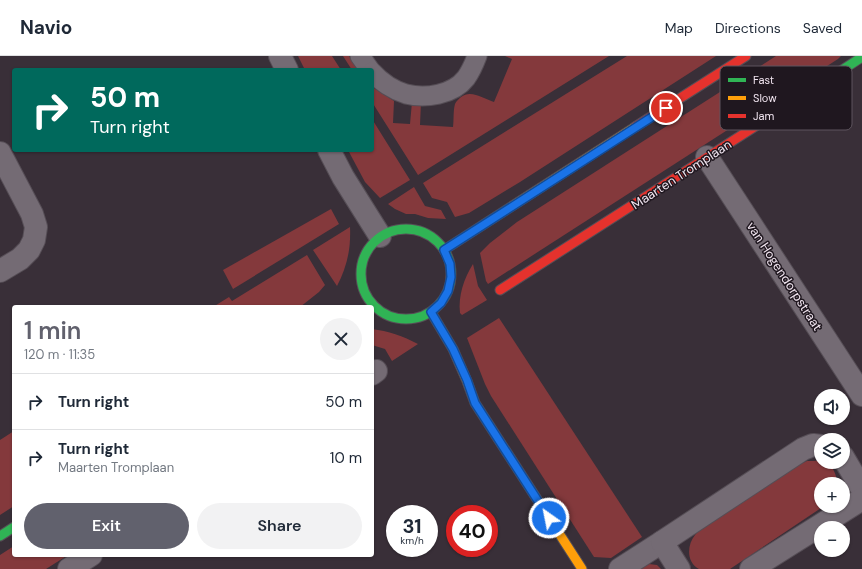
<!DOCTYPE html>
<html lang="en">
<head>
<meta charset="utf-8">
<style>
	:root { --surface:#fff; --page:#f2f2f3; --text:#1f2937; --muted:#747a83; --line:#e0e1e3; --accent:#61616d }
	body { margin:0; font-family:"DM Sans",sans-serif; background:var(--page); color:var(--text); height:100vh; display:flex; flex-direction:column; font-size:15px; white-space:nowrap }
	* { box-sizing:border-box; margin:0 }
	p { font-size:13px; color:var(--muted) }
	.icon { flex:none; width:22px; height:22px; fill:none; stroke:currentColor; stroke-width:2; stroke-linecap:round; stroke-linejoin:round }
	.map { position:relative; flex:1; overflow:hidden }
	.side { position:absolute; left:12px; top:249px; width:362px; height:252px; display:flex; flex-direction:column; background:var(--surface); border-radius:4px; box-shadow:0 1px 3px #0004 }
	.side>* { flex:none }
	.top-card { position:absolute; left:12px; top:12px; width:362px; height:84px; border-radius:4px; box-shadow:0 1px 3px #0004; background:#00695c; color:#fff; overflow:hidden }
	.controls { position:absolute; left:814px; top:333px; display:grid; gap:8px }
	.controls a { display:grid; place-items:center; width:36px; height:36px; border-radius:50%; background:var(--surface); box-shadow:0 1px 3px #0004; font-size:20px }
	.speed { position:absolute; left:386px; top:449px; display:flex; gap:8px; font-size:20px; font-weight:700; text-align:center }
	.speed>* { display:grid; place-content:center; width:52px; height:52px; border-radius:50%; background:var(--surface); box-shadow:0 1px 3px #0004; line-height:1 }
	.speed small { font-size:10px; font-weight:400 }
	.speed .limit { border:6px solid #d22; background:#fff; color:#111 }
	.pin { position:absolute; display:grid; place-items:center; width:34px; height:34px; color:#fff; margin:-17px; border:2px solid #fff; border-radius:50%; box-shadow:0 1px 4px #0007 }
	.me { position:absolute; width:44px; margin:-22px; rotate:327deg; stroke-linejoin:round; filter:drop-shadow(0 0 3px #0008) }
	.turn { display:flex; align-items:center; gap:14px; height:84px; padding:0 12px; font-size:18px }
	.turn .icon { width:52px; height:52px; stroke-width:2.5 }
	.turn b { display:block; font-size:28px; line-height:34px }
	.round { display:grid; place-items:center; flex:none; width:42px; height:42px; border-radius:21px; background:var(--page) }
	.head { display:flex; align-items:center; justify-content:space-between; height:68px; padding:0 12px }
	h1 { font-size:24px; font-weight:600; line-height:30px; color:var(--accent) }
	.action { display:flex; gap:8px; margin-top:auto; padding:8px 12px }
	.action a { flex:1; height:46px; border-radius:24px; background:var(--accent); color:#fff; font-size:16px; font-weight:600; line-height:46px; text-align:center }
	.action a+a { background:var(--page); color:var(--text) }
	ul { padding:0; list-style:none }
	li { display:flex; align-items:center; gap:12px; height:56px; padding:0 12px; border-top:1px solid var(--line) }
	li div { flex:1 }
	li b { display:block; font-size:15px }
	li em { font-style:normal }
	header { display:flex; align-items:center; gap:24px; box-sizing:border-box; height:56px; padding:0 20px; background:var(--surface); border-bottom:1px solid var(--line) }
	header strong { font-size:19px }
	nav { display:flex; gap:22px; margin-inline-start:auto; font-size:14px }
	.map>svg:first-child { display:block }
	.green { fill:#84393c }
	.lines { fill:none; stroke-linecap:round; stroke-linejoin:round }
	.lane-casing { stroke:#564e56; stroke-width:21 }
	.street-casing { stroke:#564e56; stroke-width:24 }
	.fast-casing { stroke:#564e56; stroke-width:11 }
	.slow-casing { stroke:#564e56; stroke-width:11 }
	.jam-casing { stroke:#564e56; stroke-width:11 }
	.lane { stroke:#746b74; stroke-width:19 }
	.street { stroke:#746b74; stroke-width:22 }
	.fast { stroke:#30b455; stroke-width:9 }
	.slow { stroke:#ff9f0a; stroke-width:9 }
	.jam { stroke:#e5322d; stroke-width:9 }
	.route-casing { stroke:#114b97; stroke-width:10 }
	.route { stroke:#1a73e8; stroke-width:7 }
	.labels { text-anchor:middle; stroke-width:3; stroke-linejoin:round; paint-order:stroke }
	.street-label { font-size:13px; fill:#f1e5f0; stroke:#1f171f }
	.key { fill:#1f171f; stroke:#5e555e; stroke-width:1 }
	.key-label { font-size:11px; fill:#f1e5f0 }
</style>
</head>
<body>
<header>
<strong>Navio</strong>
<nav><a>Map</a><a>Directions</a><a>Saved</a></nav>
</header>
<div class="map">
<svg width="862" height="513" viewBox="0 0 862 513">
	<rect width="100%" height="100%" fill="#392f38"/>
	<!-- green -->
	<g class="green">
		<polygon points="298,0 332,0 341,14 305,14"/>
		<polygon points="343,0 349,0 358,14 352,14"/>
		<path d="M505 0H609L418 119 372 46V31L394 45 393 67 410 68 412 46H421L420 69 453 71C454 64 453 55 455 48 456 45 459 43 461 41 471 33 484 43 494 46L512 3Z"/>
		<polygon points="627,0 716,0 520,126 469,157 455,161 447,146 432,142 423,127"/>
		<polygon points="776,0 841,0 838,3 488,228 486,225 480,197 490,187 517,166"/>
		<polygon points="372,63 410,124 380,142 365,126 348,94 372,94"/>
		<polygon points="414,131 425,150 441,154 446,163 428,162 415,158 406,158 395,153 388,148"/>
		<polygon points="331,153 339,168 233,233 223,214"/>
		<path d="M350 171C351 193 347 211 337 230L313 194Z"/>
		<polygon points="307,199 325,229 319,236 300,251 213,251 229,241 232,245"/>
		<path d="M473 208 478 230 487 244 462 259 460 257C458 240 464 222 473 208Z"/>
		<polygon points="499,262 642,481 611,502 594,501 491,340 485,328 467,282"/>
		<path d="M372 273C388 275 403 280 418 288L392 305 385 293 372 289Z"/>
		<polygon points="14,375 14,450 0,459 0,384"/>
		<path d="M807 405C814 405 820 404 826 406 833 409 837 420 837 428H821V450H824L730 513H699C686 506 687 489 695 479 702 469 719 460 729 453 751 439 773 424 796 410Z"/>
		<polygon points="14,490 14,499 68,499 46,513 0,513 0,499"/>
		<polygon points="649,508 657,509 661,513 638,513"/>
	</g>
	<g class="lines">
		<defs>
			<g id="lane">
				<polyline points="360,0 370,14"/>
				<path d="M372 16C381 26 393 34 406 38 425 43 453 39 466 22 471 15 474 8 477 0"/>
			</g>
			<g id="street">
				<polyline points="280,0 287,14"/>
				<polyline points="329,94 343,121 380,180"/>
				<polyline points="0,97 32,158 36,171 34,184 29,194 20,203 0,215"/>
				<polyline points="707,101 862,339"/>
				<polyline points="372,318 376,315"/>
				<polyline points="843,401 862,433"/>
				<polyline points="69,513 91,499"/>
				<polyline points="620,513 662,486"/>
				<polyline points="679,513 662,486 803,393 813,389 821,390"/>
				<polyline points="751,513 862,443"/>
			</g>
			<g id="fast">
				<polyline points="787,50 862,1"/>
				<circle cx="406" cy="218" r="45"/>
				<polyline points="0,480 14,471"/>
			</g>
			<g id="slow">
				<polyline points="444,194 635,71"/>
				<polyline points="431,256 453,293 467,325 475,347 582,513"/>
			</g>
			<g id="jam">
				<polyline points="635,71 746,0"/>
				<polyline points="500,234 787,50"/>
			</g>
		</defs>
		<!-- lane casing -->
		<use href="#lane" class="lane-casing"/>
		<!-- street casing -->
		<use href="#street" class="street-casing"/>
		<!-- fast casing -->
		<use href="#fast" class="fast-casing"/>
		<!-- slow casing -->
		<use href="#slow" class="slow-casing"/>
		<!-- jam casing -->
		<use href="#jam" class="jam-casing"/>
		<!-- lane -->
		<use href="#lane" class="lane"/>
		<!-- street -->
		<use href="#street" class="street"/>
		<!-- fast -->
		<use href="#fast" class="fast"/>
		<!-- slow -->
		<use href="#slow" class="slow"/>
		<!-- jam -->
		<use href="#jam" class="jam"/>
	</g>
	<g class="lines">
		<defs>
			<polyline id="route" points="549,462 475,347 467,324 453,293 431,256 441,247 448,235 451,221 450,208 444,194 666,52"/>
		</defs>
		<!-- route casing -->
		<use href="#route" class="route-casing"/>
		<!-- route -->
		<use href="#route" class="route"/>
	</g>
	<g class="labels">
		<!-- street labels -->
		<g class="street-label">
			<text transform="translate(681 118) rotate(-33)" y="5">Maarten Tromplaan</text>
			<text transform="translate(785 220) rotate(57)" y="5">van Hogendorpstraat</text>
		</g>
	</g>
	<!-- legend -->
	<rect x="720" y="10" width="132" height="64" rx="6" class="key"/>
	<rect x="728" y="22" width="18" height="4" fill="#30b455"/>
	<rect x="728" y="40" width="18" height="4" fill="#ff9f0a"/>
	<rect x="728" y="58" width="18" height="4" fill="#e5322d"/>
	<g class="key-label">
		<text x="753" y="28">Fast</text>
		<text x="753" y="46">Slow</text>
		<text x="753" y="64">Jam</text>
	</g>
</svg>
<div class="controls">
<a><svg class="icon" aria-label="sound" viewBox="0 0 24 24"><path d="M4 9h4l5-4v14l-5-4H4zM17 9q2 3 0 6"/></svg></a>
<a><svg class="icon" aria-label="layers" viewBox="0 0 24 24"><path d="M12 4l9 5-9 5-9-5zM3 14l9 5 9-5"/></svg></a>
<a>+</a>
<a>−</a>
</div>
<div class="speed"><div>31<small>km/h</small></div><div class="limit">40</div></div>
<div class="pin" style="left:666px;top:52px;background:#d93025"><svg class="icon" aria-label="arrive" viewBox="0 0 24 24"><path d="M6 21V4h12l-3 4 3 4H6"/></svg></div>
<svg class="me" style="left:549px;top:462px" viewBox="-20 -20 40 40"><circle r="17" fill="#1a73e8" stroke="#fff" stroke-width="3"/><path d="M0-11L8 9 0 5-8 9z" fill="#fff"/></svg>
<div class="top-card">
<div class="turn"><svg class="icon" aria-label="right" viewBox="0 0 24 24"><path d="M7 20v-9h11M14 6l5 5-5 5"/></svg><div><b>50 m</b>Turn right</div></div>
</div>
<section class="side">
<div class="head"><div><h1>1 min</h1><p>120 m · 11:35</p></div><a class="round"><svg class="icon" aria-label="close" viewBox="0 0 24 24"><path d="M6 6l12 12M18 6L6 18"/></svg></a></div>
<ul>
<li><svg class="icon" aria-label="right" viewBox="0 0 24 24"><path d="M7 20v-9h11M14 6l5 5-5 5"/></svg><div><b>Turn right</b></div><em>50 m</em></li>
<li><svg class="icon" aria-label="right" viewBox="0 0 24 24"><path d="M7 20v-9h11M14 6l5 5-5 5"/></svg><div><b>Turn right</b><p>Maarten Tromplaan</p></div><em>10 m</em></li>
</ul>
<div class="action"><a>Exit</a><a>Share</a></div>
</section>
</div>
</body>
</html>
